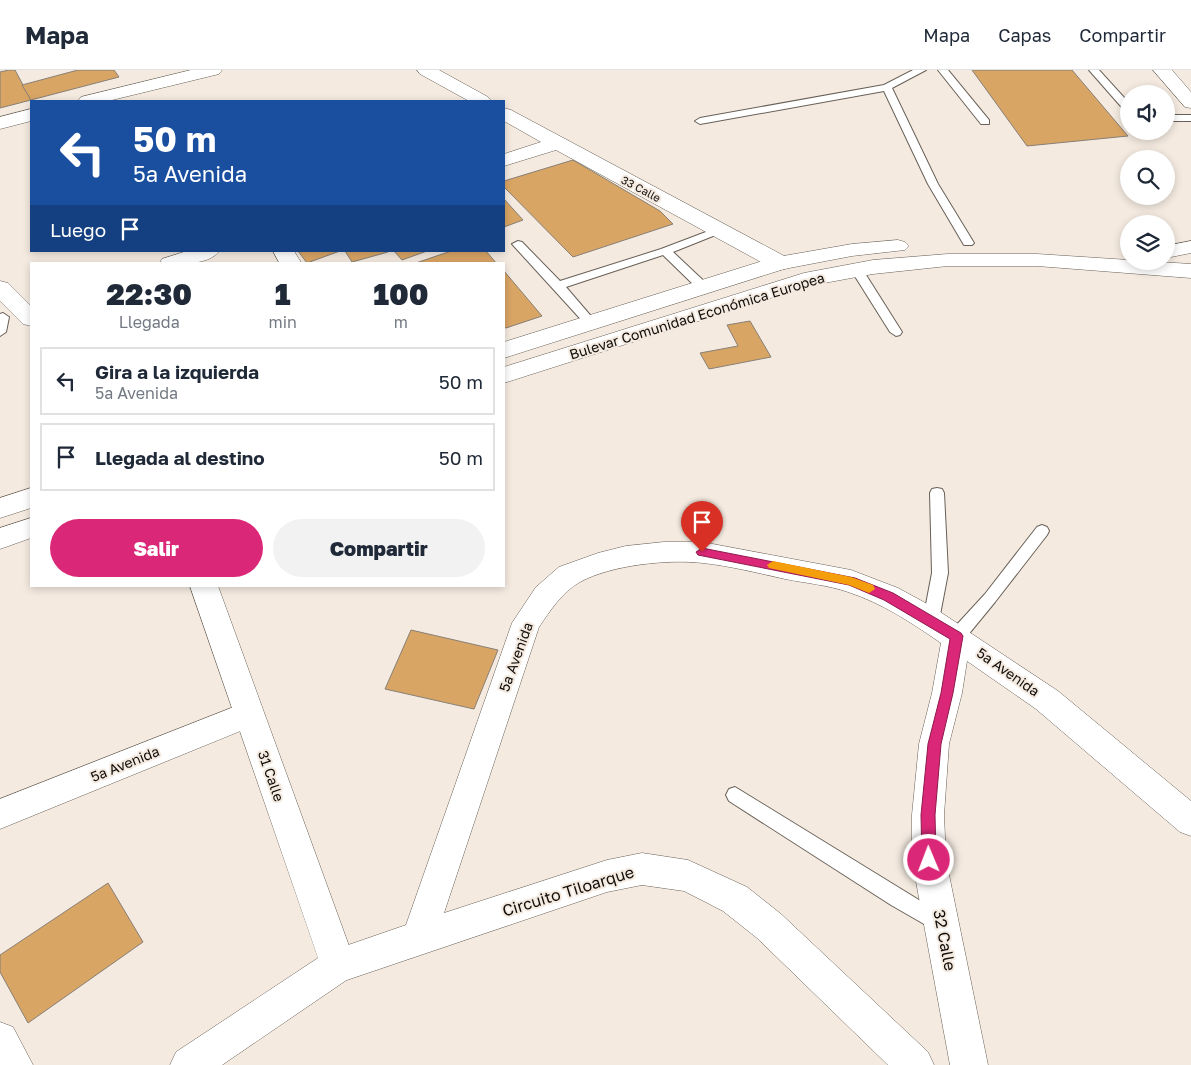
<!DOCTYPE html>
<html lang="es">
<head>
<meta charset="utf-8">
<style>
	:root { --surface:#fff; --page:#f2f2f3; --text:#1f2937; --muted:#747a83; --line:#e0e1e3; --accent:#db2777 }
	body { margin:0; font-family:"Golos Text",sans-serif; background:var(--page); color:var(--text); height:100vh; display:flex; flex-direction:column; font-size:19px; white-space:nowrap }
	* { box-sizing:border-box; margin:0 }
	p { font-size:16px; color:var(--muted) }
	.icon { flex:none; width:28px; height:28px; fill:none; stroke:currentColor; stroke-width:2; stroke-linecap:round; stroke-linejoin:round }
	.map { position:relative; flex:1; overflow:hidden }
	.sheet { position:absolute; left:30px; top:192px; width:475px; height:325px; display:flex; flex-direction:column; background:var(--surface); border-radius:0px; box-shadow:0 2px 8px #0003 }
	.sheet>* { flex:none }
	.top-card { position:absolute; left:30px; top:30px; width:475px; height:152px; border-radius:0px; box-shadow:0 2px 8px #0003; background:#1a4fa0; color:#fff; overflow:hidden }
	.controls { position:absolute; left:1120px; top:15px; display:grid; gap:10px }
	.controls a { display:grid; place-items:center; width:55px; height:55px; border-radius:50%; background:var(--surface); box-shadow:0 2px 8px #0003; font-size:25px }
	.pin { position:absolute; display:grid; place-items:center; width:42px; height:42px; color:#fff; margin:-51px -21px; border-radius:50% 50% 50% 0; rotate:-45deg; box-shadow:0 0 5px #0007 }
	.pin .icon { rotate:45deg }
	.me { position:absolute; width:55px; margin:-28px; rotate:359deg; stroke-linejoin:round; filter:drop-shadow(0 0 4px #0008) }
	.turn { display:flex; align-items:center; gap:18px; height:105px; padding:0 20px; font-size:22px }
	.turn .icon { width:65px; height:65px; stroke-width:2.5 }
	.turn b { display:block; font-size:35px; line-height:42px }
	.then { display:flex; align-items:center; height:48px; padding:0 20px; background:#0003; gap:10px; font-size:19px }
	.eta { display:flex; justify-content:space-evenly; align-items:center; height:85px; text-align:center }
	.eta b { font-size:30px; font-weight:800; line-height:35px }
	.primary-button { display:flex; gap:10px; margin-top:auto; padding:10px 20px }
	.primary-button a { flex:1; height:58px; border-radius:30px; background:var(--accent); color:#fff; font-size:20px; font-weight:800; line-height:58px; text-align:center }
	.primary-button a+a { background:var(--page); color:var(--text) }
	ul { padding:0; list-style:none }
	li { display:flex; align-items:center; gap:15px; height:68px; margin:0 10px 8px; padding:0 10px; border:2px solid var(--line); border-radius:0px }
	li div { flex:1 }
	li b { display:block; font-size:19px }
	li em { font-style:normal }
	header { display:flex; align-items:center; gap:30px; box-sizing:border-box; height:70px; padding:0 25px; background:var(--surface); border-bottom:1px solid var(--line) }
	header strong { font-size:24px }
	nav { display:flex; gap:28px; margin-inline-start:auto; font-size:18px }
	.map>svg:first-child { display:block }
	.building { fill:#d9a564; stroke:#877f76 }
	.lines { fill:none; stroke-linecap:round; stroke-linejoin:round }
	.lane-casing { stroke:#686057; stroke-width:2 }
	.street-casing { stroke:#686057; stroke-width:1 }
	.secondary-casing { stroke:#686057; stroke-width:1 }
	.primary-casing { stroke:#686057; stroke-width:1 }
	.lane { fill:#fff; fill-rule:evenodd }
	.street { fill:#fff; fill-rule:evenodd }
	.secondary { fill:#fff; fill-rule:evenodd }
	.primary { fill:#fff; fill-rule:evenodd }
	.route { fill:#db2777; stroke:#8e194d }
	.slow { fill:#f59e0b }
	.labels { text-anchor:middle; stroke-width:4; stroke-linejoin:round; paint-order:stroke }
	.far-street-label { font-size:11px; fill:#0f0c09; stroke:#f4eae0 }
	.street-label { font-size:14px; fill:#0f0c09; stroke:#f4eae0 }
	.near-street-label { font-size:16px; fill:#0f0c09; stroke:#f4eae0 }
</style>
</head>
<body>
<header>
<strong>Mapa</strong>
<nav><a>Mapa</a><a>Capas</a><a>Compartir</a></nav>
</header>
<div class="map">
<svg width="1191" height="995" viewBox="0 0 1191 995">
	<rect width="100%" height="100%" fill="#f4eae0"/>
	<!-- building -->
	<g class="building">
		<polygon points="9,0 15,0 31,30 0,38 0,2"/>
		<polygon points="78,0 114,0 119,7 31,30 22,15"/>
		<polygon points="972,0 1072,0 1128,66 1027,76"/>
		<polygon points="573,90 660,141 673,154 573,187 504,117 504,111"/>
		<polygon points="504,129 523,150 504,157"/>
		<polygon points="298,181 340,181 307,193"/>
		<polygon points="345,181 388,181 388,182 352,192"/>
		<polygon points="394,181 427,181 402,190"/>
		<polygon points="451,181 486,181 497,194 413,194"/>
		<polygon points="504,201 542,246 506,258 504,257"/>
		<polygon points="750,251 771,287 709,299 700,283 738,276 727,255"/>
		<polygon points="411,560 498,580 474,639 385,619"/>
		<polygon points="108,813 143,872 28,953 0,902 0,885"/>
	</g>
	<g class="lines">
		<defs>
			<g id="lane">
				<polygon points="913,0 926,0 892,18 938,114 974,173 972,175 964,175 928,114 884,21 700,54 695,51 700,48 884,15"/>
				<polygon points="938,0 948,0 989,50 989,54 981,54"/>
				<polygon points="1089,0 1099,0 1129,33 1129,42 1125,41"/>
				<rect x="1166" y="45" width="25" height="6"/>
				<polygon points="719,157 723,158 725,160 723,162 673,182 707,214 709,217 707,220 699,220 663,185 566,217 596,252 590,256 586,255 512,174 518,171 522,172 560,211 661,179"/>
				<polygon points="857,196 861,197 902,262 900,265 896,266 890,262 851,200"/>
				<polygon points="3,243 9,247 6,262 0,266 0,244"/>
				<polygon points="937,418 942,419 944,423 948,503 939,550 937,554 931,556 925,554 923,550 932,503 930,423 932,419"/>
				<polygon points="1042,455 1047,457 1049,461 1047,465 995,532 963,571 957,572 951,571 949,566 951,561 985,524 1037,457"/>
				<polygon points="735,717 945,846 947,852 945,858 938,861 931,858 891,835 729,731 726,725 729,719"/>
			</g>
			<g id="street">
				<polygon points="191,0 222,0 219,4 108,31 78,31 81,27"/>
				<polygon points="417,0 439,0 488,27 491,31 469,31 420,4"/>
				<polygon points="1153,0 1172,0 1191,22 1191,38 1185,37"/>
				<polygon points="504,38 511,40 788,188 791,193 788,198 780,200 772,198 556,80 504,96 504,84 541,72 504,51"/>
				<polygon points="31,39 31,51 0,59 0,47"/>
				<path d="M187 181H219C209 196 176 194 159 194L162 189Z"/>
				<polygon points="273,181 294,181 302,194 280,194"/>
				<polygon points="0,211 8,213 31,236 31,256 23,254 0,231"/>
				<path d="M664 472H702L851 500 898 518 931 536 960 555 967 558 969 562 1058 621 1191 731V766L1180 762 1036 639 967 591 962 623 949 674 944 745 946 790 988 995H950L912 790V745L919 674 932 623 941 573C912 553 882 533 848 522 828 515 805 513 785 509 758 503 730 496 703 493 668 489 611 495 580 512 562 522 550 541 539 557L444 843 607 790 642 783 688 790 747 817 781 844 928 982 934 995H888L757 868 723 841 684 821 642 815 607 822 338 913 325 907 320 895 325 883 406 855 512 553 536 517 559 497 598 483 626 476Z"/>
				<polygon points="249,631 260,635 264,644 260,653 0,759 0,729"/>
			</g>
			<g id="secondary">
				<polygon points="190,516 218,516 356,895 351,907 222,995 170,995 176,982 318,888"/>
				<polygon points="0,952 13,957 33,995 0,995"/>
			</g>
			<g id="primary">
				<polygon points="898,170 905,172 909,176 905,180 852,186 784,199 504,288 504,272 772,188 852,174"/>
				<polygon points="1191,171 1191,183 1166,188 1166,176"/>
				<polygon points="948,184 1037,184 1191,194 1191,208 1037,196 948,196 873,204 808,216 504,313 504,297 804,203 873,190"/>
				<polygon points="31,418 31,438 0,448 0,428"/>
				<polygon points="31,448 31,468 0,479 0,458"/>
			</g>
		</defs>
		<!-- lane casing -->
		<use href="#lane" class="lane-casing"/>
		<!-- street casing -->
		<use href="#street" class="street-casing"/>
		<!-- secondary casing -->
		<use href="#secondary" class="secondary-casing"/>
		<!-- primary casing -->
		<use href="#primary" class="primary-casing"/>
		<!-- lane -->
		<use href="#lane" class="lane"/>
		<!-- street -->
		<use href="#street" class="street"/>
		<!-- secondary -->
		<use href="#secondary" class="secondary"/>
		<!-- primary -->
		<use href="#primary" class="primary"/>
	</g>
	<!-- route -->
	<polygon class="route" points="702,478 855,508 893,523 961,563 963,566 953,623 941,674 935,745 936,790 934,795 929,797 924,795 922,790 921,745 928,674 941,623 950,569 884,530 849,515 698,485 696,482"/>
	<!-- slow -->
	<polygon class="slow" points="773,491 851,507 873,515 875,519 869,523 849,515 769,498 767,495"/>
	<g class="labels">
		<!-- far-street labels -->
		<g class="far-street-label">
			<text transform="translate(641 119) rotate(28)" y="4">33 Calle</text>
		</g>
		<!-- street labels -->
		<g class="street-label">
			<text transform="translate(697 246) rotate(-17)" y="5">Bulevar Comunidad Económica Europea</text>
			<text transform="translate(516 587) rotate(-70)" y="5">5a Avenida</text>
			<text transform="translate(1008 602) rotate(35)" y="5">5a Avenida</text>
			<text transform="translate(125 694) rotate(-22)" y="5">5a Avenida</text>
			<text transform="translate(271 706) rotate(71)" y="5">31 Calle</text>
		</g>
		<!-- near-street labels -->
		<g class="near-street-label">
			<text transform="translate(568 821) rotate(-17)" y="6">Circuito Tiloarque</text>
			<text transform="translate(945 870) rotate(79)" y="6">32 Calle</text>
		</g>
	</g>
</svg>
<div class="controls">
<a><svg class="icon" aria-label="sound" viewBox="0 0 24 24"><path d="M4 9h4l5-4v14l-5-4H4zM17 9q2 3 0 6"/></svg></a>
<a><svg class="icon" aria-label="search" viewBox="0 0 24 24"><circle cx="10" cy="10" r="6"/><path d="M15 15l6 6"/></svg></a>
<a><svg class="icon" aria-label="layers" viewBox="0 0 24 24"><path d="M12 4l9 5-9 5-9-5zM3 14l9 5 9-5"/></svg></a>
</div>
<div class="pin" style="left:702px;top:482px;background:#d93025"><svg class="icon" aria-label="arrive" viewBox="0 0 24 24"><path d="M6 21V4h12l-3 4 3 4H6"/></svg></div>
<svg class="me" style="left:929px;top:790px" viewBox="-20 -20 40 40"><circle r="17" fill="#db2777" stroke="#fff" stroke-width="3"/><path d="M0-11L8 9 0 5-8 9z" fill="#fff"/></svg>
<div class="top-card">
<div class="turn"><svg class="icon" aria-label="left" viewBox="0 0 24 24"><path d="M17 20v-9H6M10 6l-5 5 5 5"/></svg><div><b>50 m</b>5a Avenida</div></div>
<div class="then">Luego<svg class="icon" aria-label="arrive" viewBox="0 0 24 24"><path d="M6 21V4h12l-3 4 3 4H6"/></svg></div>
</div>
<section class="sheet">
<div class="eta">
<div><b>22:30</b><p>Llegada</p></div>
<div><b>1</b><p>min</p></div>
<div><b>100</b><p>m</p></div>
</div>
<ul>
<li><svg class="icon" aria-label="left" viewBox="0 0 24 24"><path d="M17 20v-9H6M10 6l-5 5 5 5"/></svg><div><b>Gira a la izquierda</b><p>5a Avenida</p></div><em>50 m</em></li>
<li><svg class="icon" aria-label="arrive" viewBox="0 0 24 24"><path d="M6 21V4h12l-3 4 3 4H6"/></svg><div><b>Llegada al destino</b></div><em>50 m</em></li>
</ul>
<div class="primary-button"><a>Salir</a><a>Compartir</a></div>
</section>
</div>
</body>
</html>
